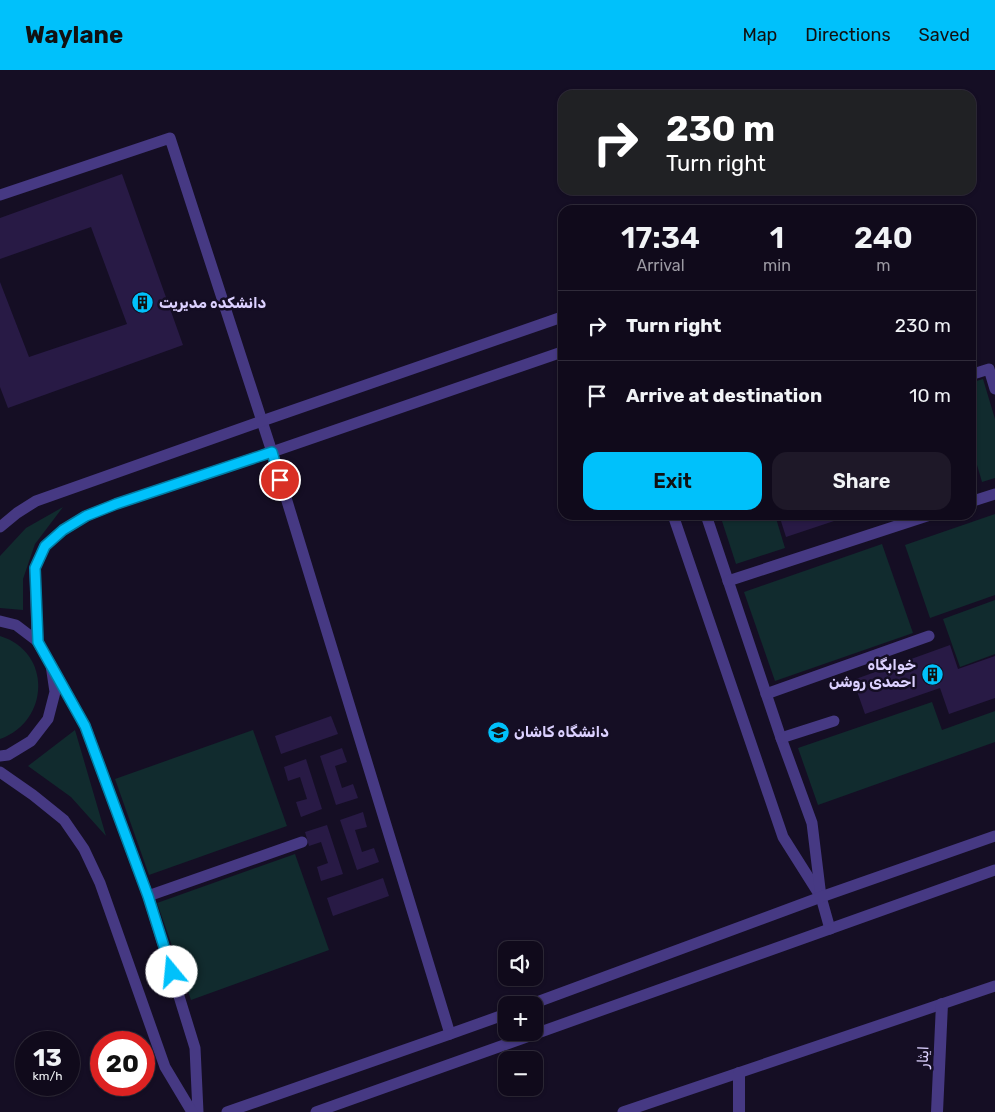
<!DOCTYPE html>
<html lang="en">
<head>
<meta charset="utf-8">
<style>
	:root { --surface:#100a1b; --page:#1e1828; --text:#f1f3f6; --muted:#9c9aa3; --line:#302b3a; --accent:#00c1fb }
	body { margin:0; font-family:Rubik,Vazirmatn,sans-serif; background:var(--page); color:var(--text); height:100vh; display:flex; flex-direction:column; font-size:19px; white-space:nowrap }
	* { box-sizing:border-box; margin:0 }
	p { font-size:16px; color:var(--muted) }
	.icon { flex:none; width:28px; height:28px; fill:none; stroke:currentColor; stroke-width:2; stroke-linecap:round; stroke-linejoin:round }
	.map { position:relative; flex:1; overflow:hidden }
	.details { position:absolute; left:558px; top:135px; width:418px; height:315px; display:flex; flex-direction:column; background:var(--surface); border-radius:15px; box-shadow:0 1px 4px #0004,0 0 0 1px var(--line) }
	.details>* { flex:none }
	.top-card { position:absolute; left:558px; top:20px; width:418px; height:105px; border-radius:15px; box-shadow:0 1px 4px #0004,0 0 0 1px var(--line); background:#202124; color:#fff; overflow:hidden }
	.buttons { position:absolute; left:498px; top:871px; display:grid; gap:10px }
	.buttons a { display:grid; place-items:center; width:45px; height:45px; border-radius:10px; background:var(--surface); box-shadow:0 1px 4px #0004,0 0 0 1px var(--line); font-size:25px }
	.speed { position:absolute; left:15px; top:961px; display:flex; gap:10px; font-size:25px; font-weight:700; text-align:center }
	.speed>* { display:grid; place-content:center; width:65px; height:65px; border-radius:50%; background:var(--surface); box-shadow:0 1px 4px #0004,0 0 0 1px var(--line); line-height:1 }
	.speed small { font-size:12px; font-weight:400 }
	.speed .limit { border:8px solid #d22; background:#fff; color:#111 }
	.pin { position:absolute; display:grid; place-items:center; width:42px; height:42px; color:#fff; margin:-21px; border:2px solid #fff; border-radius:50%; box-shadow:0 1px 5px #0007 }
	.me { position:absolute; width:55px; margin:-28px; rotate:343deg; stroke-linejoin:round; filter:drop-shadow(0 0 4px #0008) }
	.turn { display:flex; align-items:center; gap:18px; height:105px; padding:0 25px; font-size:22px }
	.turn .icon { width:65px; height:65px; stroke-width:2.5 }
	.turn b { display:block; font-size:35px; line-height:42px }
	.eta { display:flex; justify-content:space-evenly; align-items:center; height:85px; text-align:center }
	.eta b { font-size:30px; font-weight:600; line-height:35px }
	.button { display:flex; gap:10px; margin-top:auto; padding:10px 25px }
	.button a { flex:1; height:58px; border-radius:15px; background:var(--accent); color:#111; font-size:20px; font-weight:600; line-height:58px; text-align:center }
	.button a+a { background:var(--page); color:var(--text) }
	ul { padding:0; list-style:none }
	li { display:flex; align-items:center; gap:15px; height:70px; padding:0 25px; border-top:1px solid var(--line) }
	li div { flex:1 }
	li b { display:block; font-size:19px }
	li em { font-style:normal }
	header { display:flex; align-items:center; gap:30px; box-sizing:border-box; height:70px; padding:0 25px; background:var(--accent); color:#111 }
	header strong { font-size:24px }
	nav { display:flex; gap:28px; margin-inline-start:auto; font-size:18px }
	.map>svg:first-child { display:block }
	.green { fill:#112b2e }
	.building { fill:#281a45 }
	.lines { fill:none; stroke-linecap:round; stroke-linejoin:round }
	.service { stroke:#463983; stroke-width:11 }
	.minor { stroke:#463983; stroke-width:12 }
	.route-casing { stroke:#007da3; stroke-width:12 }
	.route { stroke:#00c1fb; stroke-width:9 }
	.labels { text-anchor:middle; stroke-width:5; stroke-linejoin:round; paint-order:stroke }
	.poi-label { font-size:15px; font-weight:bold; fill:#dcd1ff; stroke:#150e24; text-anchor:start }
	.street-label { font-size:15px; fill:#dcd1ff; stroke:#150e24 }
</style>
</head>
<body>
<header>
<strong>Waylane</strong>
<nav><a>Map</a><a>Directions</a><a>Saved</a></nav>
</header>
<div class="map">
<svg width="995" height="1042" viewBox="0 0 995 1042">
	<rect width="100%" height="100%" fill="#150e24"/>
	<!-- green -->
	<g class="green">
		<polygon points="983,309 995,349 995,408 982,412 970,371 970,313"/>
		<polygon points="63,437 35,474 23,509 23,540 0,538 0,486 26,458"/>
		<polygon points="995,444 995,525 930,548 905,475"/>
		<polygon points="720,445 775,445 785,478 736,494"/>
		<polygon points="882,474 913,563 775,611 744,522"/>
		<polygon points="995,530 995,584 960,597 943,549"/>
		<path d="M0 566C52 582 50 651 0 669Z"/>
		<polygon points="932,632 942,660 995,641 995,672 818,735 798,678"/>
		<polygon points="75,660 106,766 71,727 28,696"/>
		<polygon points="253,660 287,756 149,805 115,709"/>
		<polygon points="295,784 329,880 191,930 157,833"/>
	</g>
	<!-- building -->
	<g class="building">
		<polygon points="122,104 183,275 8,338 0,317 0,212 29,287 127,254 91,157 0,189 0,148"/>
		<polygon points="970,385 976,402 970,404"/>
		<polygon points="779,445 839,445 840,449 786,467"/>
		<polygon points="950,575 958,599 995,586 995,628 949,644 940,618 865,644 853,610"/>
		<polygon points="331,646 338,664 281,684 275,666"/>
		<polygon points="342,678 347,692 335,696 342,718 353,714 358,728 336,735 320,686"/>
		<polygon points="306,689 322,739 301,747 296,732 307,729 300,707 288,711 284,697"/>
		<polygon points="363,742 367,757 355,760 362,782 374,778 379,792 357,800 340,750"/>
		<polygon points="327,755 343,804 321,811 317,797 328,793 321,772 309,776 305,762"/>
		<polygon points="383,808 389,826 333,846 327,828"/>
	</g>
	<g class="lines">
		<!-- service -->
		<g class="service">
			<polyline points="0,125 170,68 272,382 450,964"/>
			<polyline points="970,305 989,299 995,319"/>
			<polyline points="970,432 995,424"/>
			<polyline points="673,445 783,767 819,824"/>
			<polyline points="706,445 781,668 812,753 821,827 830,859"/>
			<polyline points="0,457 17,443 36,431 262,351 562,247"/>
			<polyline points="728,511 930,445"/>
			<polyline points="0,551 16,555 37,571 51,595 55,622 48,649 31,671 8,685 0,686"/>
			<polyline points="37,571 35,498 45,476 63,460 86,446 116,434 272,382 562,282"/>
			<polyline points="51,595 85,656 148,826 195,978 198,1042"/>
			<polyline points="766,624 929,566"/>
			<polyline points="781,668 834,651"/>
			<polyline points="0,702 33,725 64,750 84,779 100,813 165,997 192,1042"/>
			<polyline points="148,826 302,772"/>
			<polyline points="529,935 821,827 995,766"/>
			<polyline points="227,1042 450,964 506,944"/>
			<polyline points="316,1042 995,800"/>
			<polyline points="623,1042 995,916"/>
		</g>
		<!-- minor -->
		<g class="minor">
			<polyline points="739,1003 739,1042"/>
			<polyline points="937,1042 942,934"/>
		</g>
	</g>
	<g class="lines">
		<defs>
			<polyline id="route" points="172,902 148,826 85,656 38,572 35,498 45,476 63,460 86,446 116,434 272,382 280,410"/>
		</defs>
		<!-- route casing -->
		<use href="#route" class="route-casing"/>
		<!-- route -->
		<use href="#route" class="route"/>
	</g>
	<!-- icons -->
	<defs>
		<symbol id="building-disc" viewBox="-11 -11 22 22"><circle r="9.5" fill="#00c1fb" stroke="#150e24"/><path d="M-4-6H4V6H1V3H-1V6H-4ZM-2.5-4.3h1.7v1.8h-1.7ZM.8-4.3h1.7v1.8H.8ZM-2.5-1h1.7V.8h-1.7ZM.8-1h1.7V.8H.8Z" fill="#111"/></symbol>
		<symbol id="university-disc" viewBox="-11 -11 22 22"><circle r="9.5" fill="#00c1fb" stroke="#150e24"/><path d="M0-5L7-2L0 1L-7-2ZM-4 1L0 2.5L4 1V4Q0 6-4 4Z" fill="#111"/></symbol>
	</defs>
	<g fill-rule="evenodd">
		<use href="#building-disc" x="130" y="220" width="25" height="25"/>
		<use href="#building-disc" x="920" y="592" width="25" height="25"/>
		<use href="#university-disc" x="486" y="650" width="25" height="25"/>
	</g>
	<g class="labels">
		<!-- poi labels -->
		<g class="poi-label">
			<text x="159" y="238">دانشکده مدیریت</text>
			<text x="916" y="600" text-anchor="end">خوابگاه<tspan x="916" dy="17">احمدی روشن</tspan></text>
			<text x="514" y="667">دانشگاه کاشان</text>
		</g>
		<!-- street labels -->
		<g class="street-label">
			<text transform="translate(923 987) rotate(-87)" y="5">ایثار</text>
		</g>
	</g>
</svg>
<div class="buttons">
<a><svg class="icon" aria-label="sound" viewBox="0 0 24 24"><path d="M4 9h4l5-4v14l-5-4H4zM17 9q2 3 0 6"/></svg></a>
<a>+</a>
<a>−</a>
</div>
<div class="speed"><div>13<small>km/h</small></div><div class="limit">20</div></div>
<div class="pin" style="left:280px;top:410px;background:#d93025"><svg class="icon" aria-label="arrive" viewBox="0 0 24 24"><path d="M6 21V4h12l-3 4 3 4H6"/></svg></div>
<svg class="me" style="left:172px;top:902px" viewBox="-20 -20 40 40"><circle r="19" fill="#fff"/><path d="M0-13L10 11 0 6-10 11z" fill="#00c1fb"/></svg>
<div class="top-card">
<div class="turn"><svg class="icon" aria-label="right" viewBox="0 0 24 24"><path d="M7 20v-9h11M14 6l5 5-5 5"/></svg><div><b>230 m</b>Turn right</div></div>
</div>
<section class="details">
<div class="eta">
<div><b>17:34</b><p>Arrival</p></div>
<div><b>1</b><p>min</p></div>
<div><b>240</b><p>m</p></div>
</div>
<ul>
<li><svg class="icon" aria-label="right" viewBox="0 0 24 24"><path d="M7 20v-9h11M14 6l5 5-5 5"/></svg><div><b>Turn right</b></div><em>230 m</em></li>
<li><svg class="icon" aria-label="arrive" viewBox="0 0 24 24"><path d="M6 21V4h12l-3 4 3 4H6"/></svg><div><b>Arrive at destination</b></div><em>10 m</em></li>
</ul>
<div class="button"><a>Exit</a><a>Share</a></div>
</section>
</div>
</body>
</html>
